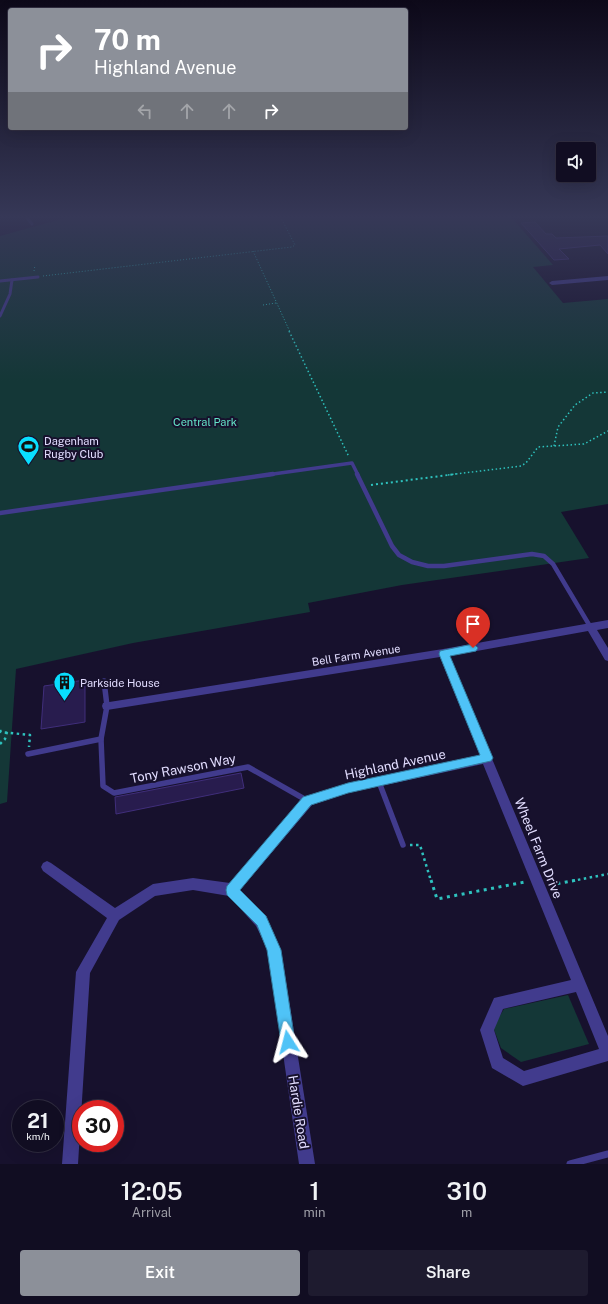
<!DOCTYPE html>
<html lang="en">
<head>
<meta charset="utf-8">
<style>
	:root { --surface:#110d22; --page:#1e1b2f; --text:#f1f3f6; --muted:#9c9ca5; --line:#302d40; --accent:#8c9099 }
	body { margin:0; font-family:"Public Sans",sans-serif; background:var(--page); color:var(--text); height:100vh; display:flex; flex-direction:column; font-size:15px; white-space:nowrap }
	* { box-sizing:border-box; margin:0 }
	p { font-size:13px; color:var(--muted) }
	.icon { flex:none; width:22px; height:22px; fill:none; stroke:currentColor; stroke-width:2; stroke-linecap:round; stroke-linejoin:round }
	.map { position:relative; height:1164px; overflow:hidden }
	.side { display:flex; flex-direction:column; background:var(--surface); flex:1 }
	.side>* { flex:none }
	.guide { position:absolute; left:8px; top:8px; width:400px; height:122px; border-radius:4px; box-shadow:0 4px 16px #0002,0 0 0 1px var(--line); background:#8c9099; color:#fff; overflow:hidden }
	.tools { position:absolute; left:556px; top:142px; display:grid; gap:8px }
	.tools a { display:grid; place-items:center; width:40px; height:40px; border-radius:4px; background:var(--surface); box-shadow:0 4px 16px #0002,0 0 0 1px var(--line); font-size:20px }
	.speed { position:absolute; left:12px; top:1100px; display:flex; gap:8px; font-size:20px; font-weight:700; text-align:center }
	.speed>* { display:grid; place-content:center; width:52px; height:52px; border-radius:50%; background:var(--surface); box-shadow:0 4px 16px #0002,0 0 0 1px var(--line); line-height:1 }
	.speed small { font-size:10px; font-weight:400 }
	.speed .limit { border:6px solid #d22; background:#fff; color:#111 }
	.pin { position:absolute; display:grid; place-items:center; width:34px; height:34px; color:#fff; margin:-41px -17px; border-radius:50% 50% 50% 0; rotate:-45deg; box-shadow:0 0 4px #0007 }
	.pin .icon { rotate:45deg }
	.me { position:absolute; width:44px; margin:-22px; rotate:351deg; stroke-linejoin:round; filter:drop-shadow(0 0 3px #0008) }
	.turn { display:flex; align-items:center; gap:14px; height:84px; padding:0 20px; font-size:18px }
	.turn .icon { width:52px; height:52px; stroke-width:2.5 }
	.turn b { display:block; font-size:28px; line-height:34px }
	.lanes { display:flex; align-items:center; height:38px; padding:0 20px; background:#0003; justify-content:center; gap:20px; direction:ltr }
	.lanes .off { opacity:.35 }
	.eta { display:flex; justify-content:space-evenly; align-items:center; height:68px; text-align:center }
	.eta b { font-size:24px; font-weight:600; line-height:28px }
	.button { display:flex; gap:8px; margin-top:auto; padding:8px 20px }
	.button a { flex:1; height:46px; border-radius:4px; background:var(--accent); color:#fff; font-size:16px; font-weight:600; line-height:46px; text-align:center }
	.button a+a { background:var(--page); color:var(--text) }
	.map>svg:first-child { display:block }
	.green { fill:#143737 }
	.building { fill:#281c4e; stroke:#402e7b }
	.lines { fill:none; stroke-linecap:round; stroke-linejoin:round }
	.path-far4 { stroke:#2ec2be; stroke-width:1; stroke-dasharray:1 2; stroke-linecap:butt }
	.path-far3 { stroke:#2ec2be; stroke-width:1.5; stroke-dasharray:1.5 2.5; stroke-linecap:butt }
	.path-far2 { stroke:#2ec2be; stroke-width:2; stroke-dasharray:2 3; stroke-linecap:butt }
	.path-far1 { stroke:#2ec2be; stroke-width:2.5; stroke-dasharray:2.5 3.5; stroke-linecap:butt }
	.path { stroke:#2ec2be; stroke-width:3; stroke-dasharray:3 4.5; stroke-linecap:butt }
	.service-far4 { stroke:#413b8d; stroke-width:3 }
	.service-far3 { stroke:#413b8d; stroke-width:3.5 }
	.service-far2 { stroke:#413b8d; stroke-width:4.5 }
	.service-far1 { stroke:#413b8d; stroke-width:5.5 }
	.service { stroke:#413b8d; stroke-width:7 }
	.minor { fill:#413b8d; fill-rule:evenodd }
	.route { fill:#4fc3f7; stroke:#337fa1 }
	.labels { text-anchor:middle; stroke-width:4; stroke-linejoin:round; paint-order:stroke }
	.park-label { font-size:11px; fill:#64e4c8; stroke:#17112d }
	.poi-label { font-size:11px; fill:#e2ddff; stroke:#17112d; text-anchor:start }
	.street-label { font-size:11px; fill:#e2ddff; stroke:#17112d }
	.near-street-label { font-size:13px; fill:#e2ddff; stroke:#17112d }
</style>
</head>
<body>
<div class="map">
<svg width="608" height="1164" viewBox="0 0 608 1164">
	<rect width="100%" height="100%" fill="#17112d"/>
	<!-- green -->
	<g class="green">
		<polygon points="65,218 512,218 553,265 533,267 563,303 608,299 608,504 561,512 589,558 402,585 308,603 310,612 133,643 16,669 7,802 0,804 0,236"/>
		<polygon points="568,995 589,1044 521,1062 501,1048 493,1027 504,1009"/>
	</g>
	<!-- building -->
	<g class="building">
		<polygon points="535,222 546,234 552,234 556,238 608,236 608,254 600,245 559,249 569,259 554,260 521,223"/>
		<polygon points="85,680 85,722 41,729 44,686"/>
		<polygon points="241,773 244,788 116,814 115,797"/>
	</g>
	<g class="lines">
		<!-- path-far4 -->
		<g class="path-far4">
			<polyline points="253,251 290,332"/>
			<polyline points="34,271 35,265"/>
			<polyline points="43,276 292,247 295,245 281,218"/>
			<polyline points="263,305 276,303"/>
		</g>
		<!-- path-far3 -->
		<g class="path-far3">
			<polyline points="289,331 349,457"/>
			<polyline points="554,446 558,427 575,405 593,393 608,392"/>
			<polyline points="448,475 521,466 526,463 538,447 584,444 608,431"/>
		</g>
		<!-- path-far2 -->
		<polyline class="path-far2" points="371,485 456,474"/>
		<!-- path-far1 -->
		<g class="path-far1">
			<polyline points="0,730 1,732 30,735 29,747"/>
			<polyline points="0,744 5,739 7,732"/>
			<polyline points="410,845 420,845 431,881"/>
			<polyline points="572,881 608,874"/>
		</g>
		<!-- path -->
		<g class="path">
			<polyline points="431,880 437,899 525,882"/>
			<polyline points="550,885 577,880"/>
		</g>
		<!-- service-far4 -->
		<g class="service-far4">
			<polyline points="27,218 32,224"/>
			<polyline points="0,281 38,277"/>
			<polyline points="0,316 10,294 12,280"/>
		</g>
		<!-- service-far3 -->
		<polyline class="service-far3" points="266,475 352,463 358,475"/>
		<!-- service-far2 -->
		<g class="service-far2">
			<polyline points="357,474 392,546 399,555 412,562 428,566 444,566 532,554 544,556 553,564 591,628"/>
			<polyline points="0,513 273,474"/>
		</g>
		<!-- service-far1 -->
		<g class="service-far1">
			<polyline points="104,681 107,706 101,739 103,786 114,793 248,767 308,801"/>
			<polyline points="28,754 101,739"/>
			<polyline points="379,782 403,845"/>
		</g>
		<!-- service -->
		<polyline class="service" points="570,1164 608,1154"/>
		<!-- minor -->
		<g class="minor">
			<polygon points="608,276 608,280 552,285 549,283 552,281"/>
			<path d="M608 620V628L597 630 608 648V661L605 660 588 631 449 656 608 1036V1061L523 1086 492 1068 480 1030 494 998 571 980 483 764 348 793 312 805 240 890 266 916 281 950 315 1164H299L268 950 256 926 229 896 193 890 155 896 119 920 90 973 78 1164H62L76 972 107 918 43 871 41 867 43 863 47 861 51 863 115 908 153 884 193 878 230 883 304 797 348 783 480 755 440 657 107 710 103 709 102 706 103 703 443 649ZM576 992 599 1049 524 1071 503 1058 494 1030 503 1009Z"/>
		</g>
	</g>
	<!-- sky -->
	<linearGradient id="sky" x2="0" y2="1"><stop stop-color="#0d0919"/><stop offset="0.57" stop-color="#363857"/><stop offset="1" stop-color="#363857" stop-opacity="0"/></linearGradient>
	<rect width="608" height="381" fill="url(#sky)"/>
	<!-- route -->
	<polygon class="route" points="473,644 476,646 478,648 476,651 450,656 493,758 491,761 348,793 311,805 240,890 266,916 281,950 295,1042 293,1047 288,1049 283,1047 281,1042 267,950 257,925 227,895 226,890 227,886 303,797 348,783 480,755 439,654 440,651 444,650"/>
	<!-- icons -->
	<defs>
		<symbol id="stadium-pin" viewBox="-11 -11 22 30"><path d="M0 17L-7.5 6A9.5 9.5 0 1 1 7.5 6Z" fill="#09deff" stroke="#17112d"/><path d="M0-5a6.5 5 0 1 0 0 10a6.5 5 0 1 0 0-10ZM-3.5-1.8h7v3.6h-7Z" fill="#111"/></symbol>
		<symbol id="building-pin" viewBox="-11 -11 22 30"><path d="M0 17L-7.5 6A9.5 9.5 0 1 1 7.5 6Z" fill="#09deff" stroke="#17112d"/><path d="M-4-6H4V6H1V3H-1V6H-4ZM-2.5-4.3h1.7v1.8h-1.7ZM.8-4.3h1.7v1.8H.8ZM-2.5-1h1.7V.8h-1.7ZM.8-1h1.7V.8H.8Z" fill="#111"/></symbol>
	</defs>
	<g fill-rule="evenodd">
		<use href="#stadium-pin" x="16" y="434" width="25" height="34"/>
		<use href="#building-pin" x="52" y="670" width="25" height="34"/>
	</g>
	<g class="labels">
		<!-- park labels -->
		<g class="park-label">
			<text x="205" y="426">Central Park</text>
		</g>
		<!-- poi labels -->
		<g class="poi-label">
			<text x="44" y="445">Dagenham<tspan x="44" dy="13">Rugby Club</tspan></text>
			<text x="80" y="687">Parkside House</text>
		</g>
		<!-- street labels -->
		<g class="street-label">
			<text transform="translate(356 655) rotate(-9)" y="4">Bell Farm Avenue</text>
		</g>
		<!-- near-street labels -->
		<g class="near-street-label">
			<text transform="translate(395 764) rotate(-12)" y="5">Highland Avenue</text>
			<text transform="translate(183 768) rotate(-11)" y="5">Tony Rawson Way</text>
			<text transform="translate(539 848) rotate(68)" y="5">Wheel Farm Drive</text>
			<text transform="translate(299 1112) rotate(81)" y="5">Hardie Road</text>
		</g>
	</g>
</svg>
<div class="tools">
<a><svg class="icon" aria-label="sound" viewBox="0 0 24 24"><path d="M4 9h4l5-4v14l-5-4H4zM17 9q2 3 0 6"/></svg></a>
</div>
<div class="speed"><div>21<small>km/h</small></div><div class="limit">30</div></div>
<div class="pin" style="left:473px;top:648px;background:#d93025"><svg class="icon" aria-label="arrive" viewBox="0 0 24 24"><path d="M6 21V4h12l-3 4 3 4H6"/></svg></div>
<svg class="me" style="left:288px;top:1042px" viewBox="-20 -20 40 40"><path d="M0-17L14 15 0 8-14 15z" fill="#4fc3f7" stroke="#fff" stroke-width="4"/></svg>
<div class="guide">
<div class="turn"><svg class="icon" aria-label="right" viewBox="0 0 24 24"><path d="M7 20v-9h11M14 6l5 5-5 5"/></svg><div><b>70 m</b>Highland Avenue</div></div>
<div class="lanes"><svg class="icon off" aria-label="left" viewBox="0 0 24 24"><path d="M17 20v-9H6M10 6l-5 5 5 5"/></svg><svg class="icon off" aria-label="ahead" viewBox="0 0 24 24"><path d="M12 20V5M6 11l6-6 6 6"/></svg><svg class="icon off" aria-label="ahead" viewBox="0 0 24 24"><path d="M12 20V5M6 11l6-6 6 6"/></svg><svg class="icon" aria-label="right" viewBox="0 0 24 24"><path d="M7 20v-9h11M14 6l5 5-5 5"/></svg></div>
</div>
</div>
<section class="side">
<div class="eta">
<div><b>12:05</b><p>Arrival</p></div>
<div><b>1</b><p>min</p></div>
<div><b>310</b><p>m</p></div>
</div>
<div class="button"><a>Exit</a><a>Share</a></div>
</section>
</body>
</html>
